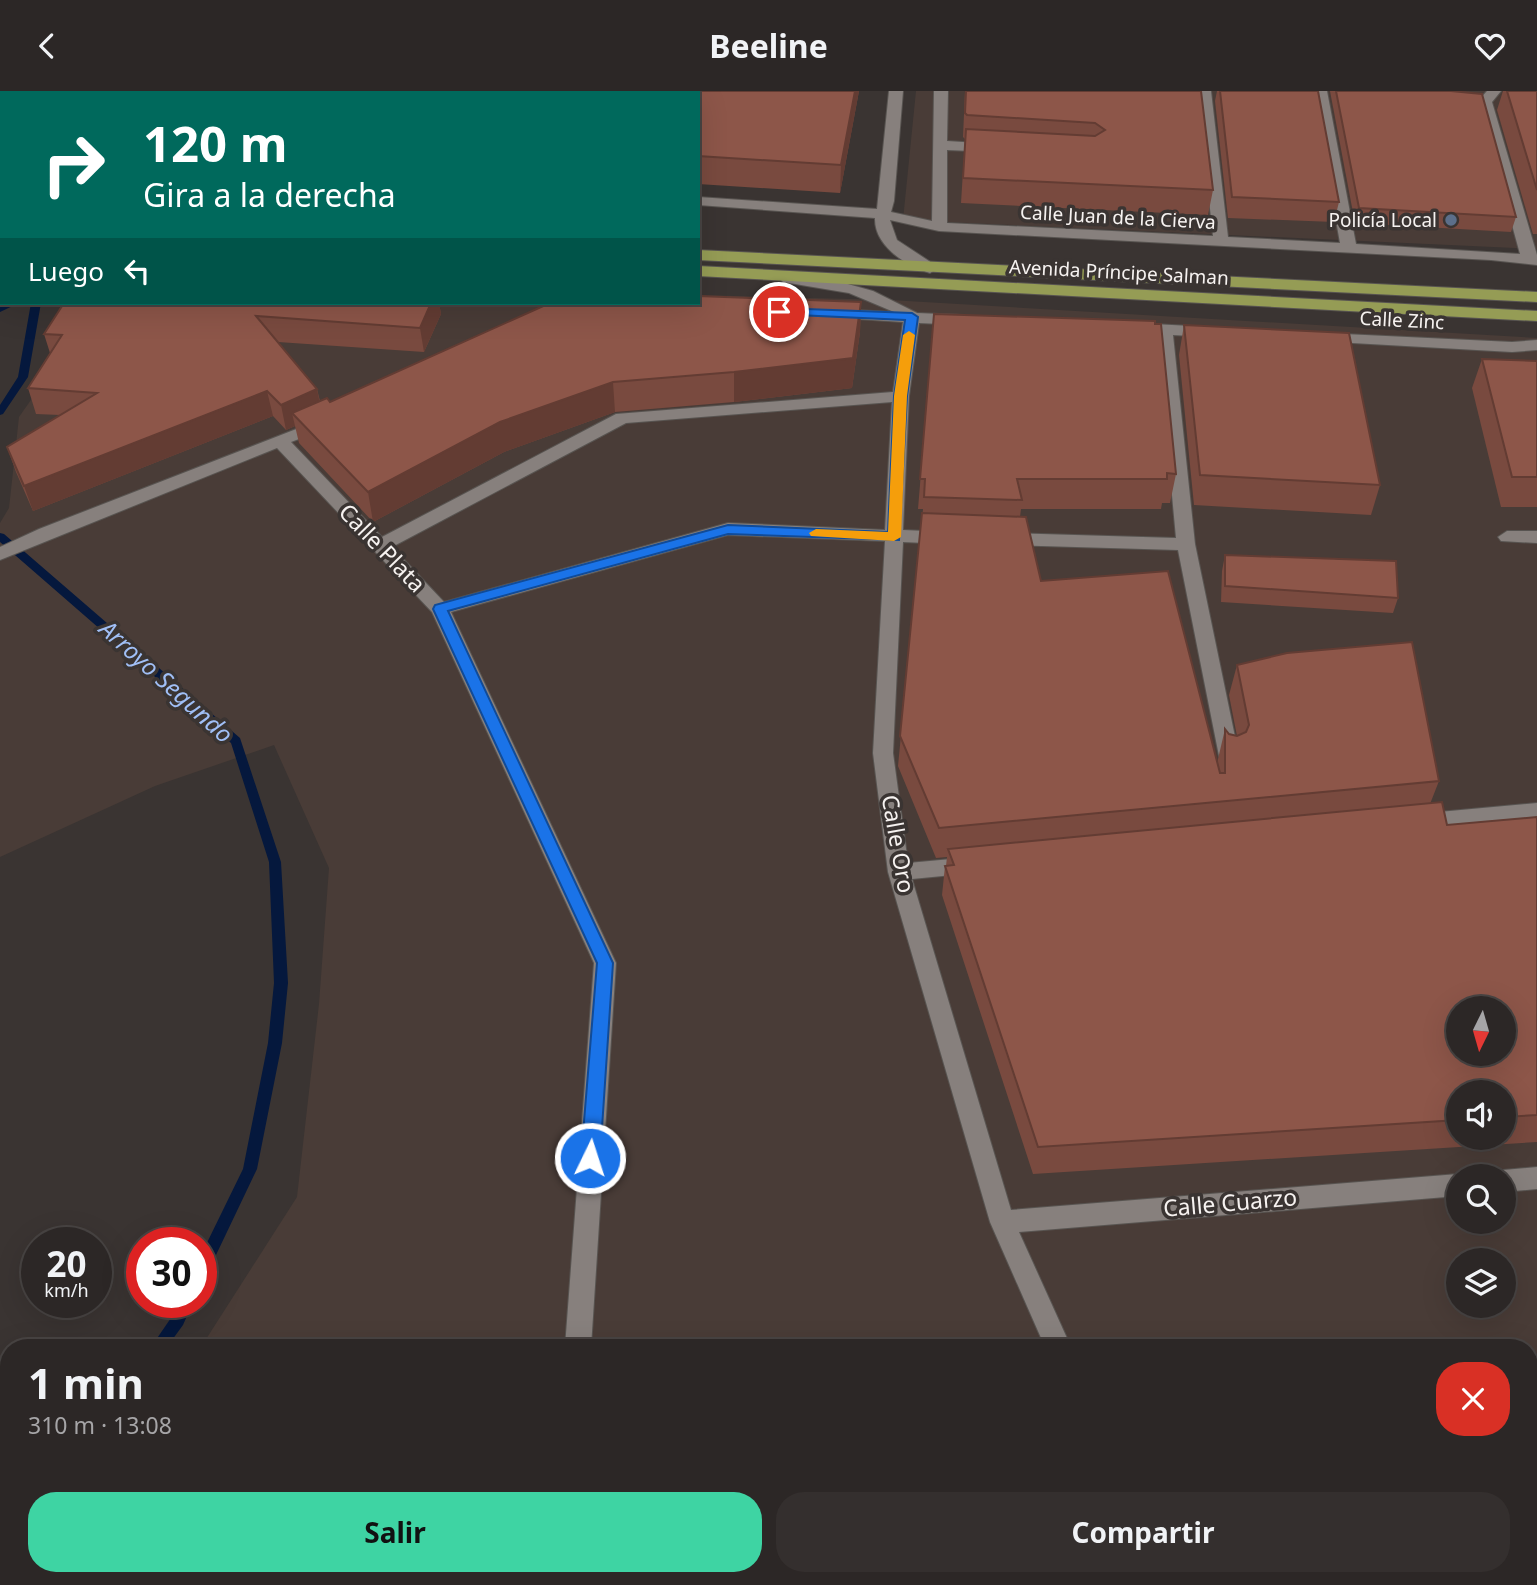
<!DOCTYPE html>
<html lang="es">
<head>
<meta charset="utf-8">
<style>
	:root { --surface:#2c2726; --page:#342f2e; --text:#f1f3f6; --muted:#a6a5a7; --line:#484443; --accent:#3ed4a3 }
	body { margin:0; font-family:"Noto Sans",sans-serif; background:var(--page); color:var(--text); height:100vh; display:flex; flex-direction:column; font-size:26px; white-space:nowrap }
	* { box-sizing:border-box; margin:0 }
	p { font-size:23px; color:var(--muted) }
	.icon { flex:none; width:38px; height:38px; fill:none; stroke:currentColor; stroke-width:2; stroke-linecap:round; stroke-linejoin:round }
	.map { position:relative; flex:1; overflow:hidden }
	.drawer { position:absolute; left:0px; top:1248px; width:1538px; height:247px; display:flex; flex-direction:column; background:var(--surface); border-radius:28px 28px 0 0; box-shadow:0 7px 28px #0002,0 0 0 2px var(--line) }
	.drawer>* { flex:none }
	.top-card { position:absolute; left:0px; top:0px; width:700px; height:214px; box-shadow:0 7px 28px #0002,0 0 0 2px var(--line); background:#00695c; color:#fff; overflow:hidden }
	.needle { width:46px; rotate:185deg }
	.tools { position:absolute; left:1446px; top:905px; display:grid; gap:14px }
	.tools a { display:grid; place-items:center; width:70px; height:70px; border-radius:50%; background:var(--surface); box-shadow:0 7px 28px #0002,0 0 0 2px var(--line); font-size:35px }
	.speed { position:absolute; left:21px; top:1136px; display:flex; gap:14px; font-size:35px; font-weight:700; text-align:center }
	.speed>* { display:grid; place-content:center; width:91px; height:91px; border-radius:50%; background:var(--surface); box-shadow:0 7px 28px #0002,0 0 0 2px var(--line); line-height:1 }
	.speed small { font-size:18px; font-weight:400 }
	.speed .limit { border:10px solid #d22; background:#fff; color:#111 }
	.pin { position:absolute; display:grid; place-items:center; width:60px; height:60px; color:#fff; margin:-30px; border:4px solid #fff; border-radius:50%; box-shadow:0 2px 7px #0007 }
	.me { position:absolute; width:77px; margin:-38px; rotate:4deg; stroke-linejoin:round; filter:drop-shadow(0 0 5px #0008) }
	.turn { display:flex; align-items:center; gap:24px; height:147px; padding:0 28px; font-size:32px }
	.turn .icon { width:91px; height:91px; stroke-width:2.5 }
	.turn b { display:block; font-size:49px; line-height:60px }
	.then { display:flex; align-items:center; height:66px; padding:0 28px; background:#0003; gap:14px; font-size:26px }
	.round { display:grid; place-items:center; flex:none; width:74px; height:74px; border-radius:28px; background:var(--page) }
	.head { display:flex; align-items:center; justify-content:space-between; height:119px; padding:0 28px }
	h1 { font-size:42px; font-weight:700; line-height:52px }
	.primary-button { display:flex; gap:14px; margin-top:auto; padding:14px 28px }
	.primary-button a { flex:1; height:80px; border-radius:28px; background:var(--accent); color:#111; font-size:28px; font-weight:700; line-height:80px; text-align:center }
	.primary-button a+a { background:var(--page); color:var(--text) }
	header { display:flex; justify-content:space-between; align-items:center; height:91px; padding:0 28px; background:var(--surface); font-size:32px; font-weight:700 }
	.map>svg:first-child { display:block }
	.built { fill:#493c37; fill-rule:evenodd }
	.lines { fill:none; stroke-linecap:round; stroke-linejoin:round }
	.stream { fill:#05183d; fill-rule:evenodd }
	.minor-casing { stroke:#585451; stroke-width:2 }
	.major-casing { stroke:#585451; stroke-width:2 }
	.minor { fill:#87807d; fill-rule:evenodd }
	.major { fill:#959c55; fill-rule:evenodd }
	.wall { fill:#794a3f; fill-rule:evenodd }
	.shaded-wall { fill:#633c33 }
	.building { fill:#8d5649; stroke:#633c33; stroke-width:2; fill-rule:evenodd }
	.route { fill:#1a73e8; stroke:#114b97; stroke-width:2 }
	.slow { fill:#f59e0b }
	.service-dot { fill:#5c6f8a; stroke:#3a3432; stroke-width:2.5 }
	.labels { text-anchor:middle; stroke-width:7; stroke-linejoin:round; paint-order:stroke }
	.far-street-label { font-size:19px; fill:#f6f2f0; stroke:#3a3432 }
	.far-poi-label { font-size:19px; fill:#f6f2f0; stroke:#3a3432; text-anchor:end }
	.street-label { font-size:23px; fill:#f6f2f0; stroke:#3a3432 }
	.water-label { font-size:24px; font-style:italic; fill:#a0bff6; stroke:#3a3432 }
</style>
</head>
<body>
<header><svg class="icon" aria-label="back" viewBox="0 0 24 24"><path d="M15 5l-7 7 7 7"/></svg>Beeline<svg class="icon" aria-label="heart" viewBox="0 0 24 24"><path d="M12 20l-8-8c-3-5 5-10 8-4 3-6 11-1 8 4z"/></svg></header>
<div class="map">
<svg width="1537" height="1494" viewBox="0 0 1537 1494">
	<rect width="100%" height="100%" fill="#3a3432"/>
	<!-- built -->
	<g class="built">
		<polygon points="916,0 1537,0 1537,158 903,129"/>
		<path d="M698 204 890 209 1537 247V1494H67L68 1486H1530V1256H201L297 1106 319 913 329 777 274 654 155 695 0 766V432L9 417 19 326 99 212H698ZM1458 917H1503V962H1458ZM1458 1001H1503V1046H1458ZM1458 1085H1503V1130H1458ZM1458 1169H1503V1214H1458Z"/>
	</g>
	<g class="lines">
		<!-- stream -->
		<g class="stream">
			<polygon points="240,0 248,0 238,2"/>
			<polygon points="7,212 19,212 0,221 0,215"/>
			<polygon points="31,212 41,212 28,286 3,323 0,324 0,314 18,286"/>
			<polygon points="0,442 4,443 240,647 281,771 288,892 282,952 257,1078 206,1185 201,1187 201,1164 243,1078 268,952 274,892 269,771 231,652 0,451"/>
			<polygon points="179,1211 193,1211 183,1234 167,1256 151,1256 173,1224"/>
			<polygon points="21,1486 37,1486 34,1494 18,1494"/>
		</g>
		<defs>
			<g id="minor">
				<polygon points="331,0 346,0 329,2"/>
				<path d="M889 0H903L894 110 891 121 932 130 934 0H948L947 50 994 53 1001 57 994 61 947 59V132L1213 145 1197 0H1211L1228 146 1340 152 1313 0H1327L1356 153 1520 163 1478 10 1487 0H1501L1492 11 1537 164V174L1491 169 939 140 890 129 897 149 935 174 938 177 930 182C906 175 874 155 875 127L698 114V106L877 118Z"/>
				<polygon points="0,24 2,24 0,33"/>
				<rect x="0" y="54" width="2" height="8"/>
				<polygon points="0,156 2,156 0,166"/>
				<path d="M788 183 837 190 873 200 917 222 962 224 970 229 962 234 919 232 909 305 903 439 948 441 957 447 948 453 903 451 893 662 908 772 973 766 981 768 984 774 981 780 973 782 912 788 1011 1119 1458 1083 1462 1085H1458V1105L1019 1141 1071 1256H1045L990 1131 888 781 873 662 885 450 728 444 451 521 616 872 591 1256H565L594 872 432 521 277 357 0 469V456L39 438 322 328 330 333 328 337 291 351 382 446 616 323 893 301 903 231 827 226 825 223 833 218 894 221 849 202 783 191 780 188ZM892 311 885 439 728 432 444 511 392 456 626 332Z"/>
				<polygon points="1134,232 1210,236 1218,241 1210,246 1173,244 1195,453 1239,665 1236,670 1229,672 1222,670 1219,665 1178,459 1005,454 996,448 1005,442 1176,447 1157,243 1128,240 1126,237 1128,234"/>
				<polygon points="1323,242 1512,251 1537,249 1537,259 1512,261 1317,250 1315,247"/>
				<polygon points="1507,440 1537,440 1537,452 1501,450 1498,446"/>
				<polygon points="1537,712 1537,728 1417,739 1410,736 1407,731 1410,726 1417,723"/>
				<polygon points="1537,1076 1537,1098 1503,1101 1503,1085 1493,1085 1503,1079"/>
				<polygon points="558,1486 586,1486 585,1494 557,1494"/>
				<polygon points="1147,1486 1176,1486 1179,1494 1150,1494"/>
			</g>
			<g id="major">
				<rect x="0" y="122" width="2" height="8"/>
				<rect x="0" y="139" width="2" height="10"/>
				<polygon points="698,159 1537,201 1537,211 698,169"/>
				<polygon points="698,175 1537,220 1537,230 698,185"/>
			</g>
		</defs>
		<!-- minor casing -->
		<use href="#minor" class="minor-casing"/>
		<!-- major casing -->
		<use href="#major" class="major-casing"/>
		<!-- minor -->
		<use href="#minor" class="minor"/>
		<!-- major -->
		<use href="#major" class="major"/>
	</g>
	<!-- wall -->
	<g class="wall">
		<polygon points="352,0 859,0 840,102 698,93 698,2"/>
		<polygon points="965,0 1201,0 1213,99 1208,124 961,112 965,48 963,46"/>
		<polygon points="1217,0 1318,0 1339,111 1334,131 1228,127 1215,10"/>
		<polygon points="1330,0 1451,0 1516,126 1511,141 1355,132"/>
		<polygon points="1503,0 1537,0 1537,143 1533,143 1497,19"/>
		<polygon points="861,211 860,241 852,297 734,311 615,321 504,361 373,431 299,352 295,335 286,339 273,325 33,420 16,381 7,356 60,324 36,323 28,297 50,262 44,243 64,212 439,212 441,223 424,261 278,251 317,298 320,310 330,311"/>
		<path d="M934 223 1176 383 1170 412H1162L1161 418H1021L1020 426 1041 490 1218 673V668L1225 638 1229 643 1237 645 1229 604 1237 574 1439 690 1430 713 1447 734 1537 726V1051L1033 1083 942 804 945 775H946L947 766 936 767 898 675 923 418H918ZM1458 1001H1503V1046H1458Z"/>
		<polygon points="1184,234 1380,394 1371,424 1194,414 1179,264"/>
		<polygon points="1482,268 1537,270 1537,416 1501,416 1472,297"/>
		<polygon points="1225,464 1398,507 1393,522 1221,511 1222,480"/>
	</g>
	<!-- shaded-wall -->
	<g class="shaded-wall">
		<polygon points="855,0 859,0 840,102 841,74"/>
		<polygon points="861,211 860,241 852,297 734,311 734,281"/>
		<polygon points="431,212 439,212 441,223 424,261 420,237"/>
		<polygon points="613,291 615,321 504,361 373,431 368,401 500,331"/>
		<polygon points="317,298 322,323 292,322 295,335 286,339 281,314"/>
		<polygon points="267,300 273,325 33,420 24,395"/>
	</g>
	<!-- building -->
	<g class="building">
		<polygon points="61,0 120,0 119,2 60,2"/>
		<polygon points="352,0 855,0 841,74 698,65 698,2 350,2"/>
		<polygon points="966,0 1201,0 1213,99 963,87 966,38 1095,45 1105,39 1095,32 967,24 965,22"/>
		<polygon points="1220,0 1318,0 1339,111 1232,106"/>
		<polygon points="1336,0 1451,0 1482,3 1516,126 1359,117"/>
		<polygon points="1507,0 1537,0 1537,99"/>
		<polygon points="698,205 861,211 853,267 734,281 613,291 500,331 368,401 292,322 327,307 330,311 550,212 698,212"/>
		<polygon points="64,212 431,212 420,237 256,225 317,298 281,314 267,300 24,395 7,356 97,302 28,297 62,244 44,243"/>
		<polygon points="934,223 1155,230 1155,233 1161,233 1176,383 1167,382 1167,388 1017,388 1022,409 924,406 925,388 920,388"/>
		<polygon points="1184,234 1349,242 1380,394 1200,384"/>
		<polygon points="1482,268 1537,270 1537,386 1512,386"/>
		<polygon points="922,422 1026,426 1041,490 1168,480 1220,682 1225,682 1225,638 1229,643 1237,645 1246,641 1249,634 1237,574 1287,562 1412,551 1439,690 939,737 900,645"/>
		<polygon points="1225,464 1396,470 1398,507 1225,495"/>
		<path d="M1442 711 1447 734 1537 726V1024L1503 1026V1001H1458V1029L1038 1056 945 775 954 774 948 758ZM1458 917H1503V962H1458Z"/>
	</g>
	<!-- route -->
	<polygon class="route" points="779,217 912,222 918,226 907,305 899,449 728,443 448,520 613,872 600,1067 597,1072 590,1074 584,1072 581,1067 597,872 433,518 435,514 728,434 888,441 894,305 905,229 775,223 773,221"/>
	<!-- slow -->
	<polygon class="slow" points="909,240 915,244 907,305 901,446 894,450 811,445 809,442 816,438 888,441 894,305 903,244"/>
	<!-- markers -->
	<circle class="service-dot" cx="1451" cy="129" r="7"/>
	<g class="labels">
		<!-- far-street labels -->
		<g class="far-street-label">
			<text transform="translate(1118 126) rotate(3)" y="7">Calle Juan de la Cierva</text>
			<text transform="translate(1119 181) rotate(3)" y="7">Avenida Príncipe Salman</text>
			<text transform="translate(1402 229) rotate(3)" y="7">Calle Zinc</text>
		</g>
		<!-- far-poi labels -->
		<g class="far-poi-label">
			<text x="1437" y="136">Policía Local</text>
		</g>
		<!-- street labels -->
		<g class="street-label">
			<text transform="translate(382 457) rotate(46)" y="8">Calle Plata</text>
			<text transform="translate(898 753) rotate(80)" y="8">Calle Oro</text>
			<text transform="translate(1230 1112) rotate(-5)" y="8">Calle Cuarzo</text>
		</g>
		<!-- water labels -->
		<g class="water-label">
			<text transform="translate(166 591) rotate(42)" y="8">Arroyo Segundo</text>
		</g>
	</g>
</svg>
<div class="tools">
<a><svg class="needle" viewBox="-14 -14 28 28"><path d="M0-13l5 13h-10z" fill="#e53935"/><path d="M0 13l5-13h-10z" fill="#a6a5a7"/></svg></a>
<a><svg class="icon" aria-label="sound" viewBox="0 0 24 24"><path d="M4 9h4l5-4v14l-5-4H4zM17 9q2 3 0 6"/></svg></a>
<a><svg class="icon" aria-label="search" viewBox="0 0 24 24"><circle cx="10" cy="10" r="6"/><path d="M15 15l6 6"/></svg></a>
<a><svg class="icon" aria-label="layers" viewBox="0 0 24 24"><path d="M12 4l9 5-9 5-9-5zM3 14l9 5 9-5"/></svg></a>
</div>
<div class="speed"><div>20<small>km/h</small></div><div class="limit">30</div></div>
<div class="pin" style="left:779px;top:221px;background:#d93025"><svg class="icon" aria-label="arrive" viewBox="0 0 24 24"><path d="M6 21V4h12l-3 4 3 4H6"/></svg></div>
<svg class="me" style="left:590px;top:1067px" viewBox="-20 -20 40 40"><circle r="17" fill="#1a73e8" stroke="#fff" stroke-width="3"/><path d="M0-11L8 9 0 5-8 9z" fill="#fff"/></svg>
<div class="top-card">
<div class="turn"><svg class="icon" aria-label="right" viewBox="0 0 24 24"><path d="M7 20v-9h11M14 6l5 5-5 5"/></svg><div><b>120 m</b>Gira a la derecha</div></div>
<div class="then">Luego<svg class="icon" aria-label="left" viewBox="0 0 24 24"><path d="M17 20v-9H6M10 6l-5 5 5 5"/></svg></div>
</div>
<section class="drawer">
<div class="head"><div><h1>1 min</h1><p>310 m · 13:08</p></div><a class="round" style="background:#d93025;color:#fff"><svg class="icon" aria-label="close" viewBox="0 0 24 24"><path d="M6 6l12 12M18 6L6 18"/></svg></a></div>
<div class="primary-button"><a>Salir</a><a>Compartir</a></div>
</section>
</div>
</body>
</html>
